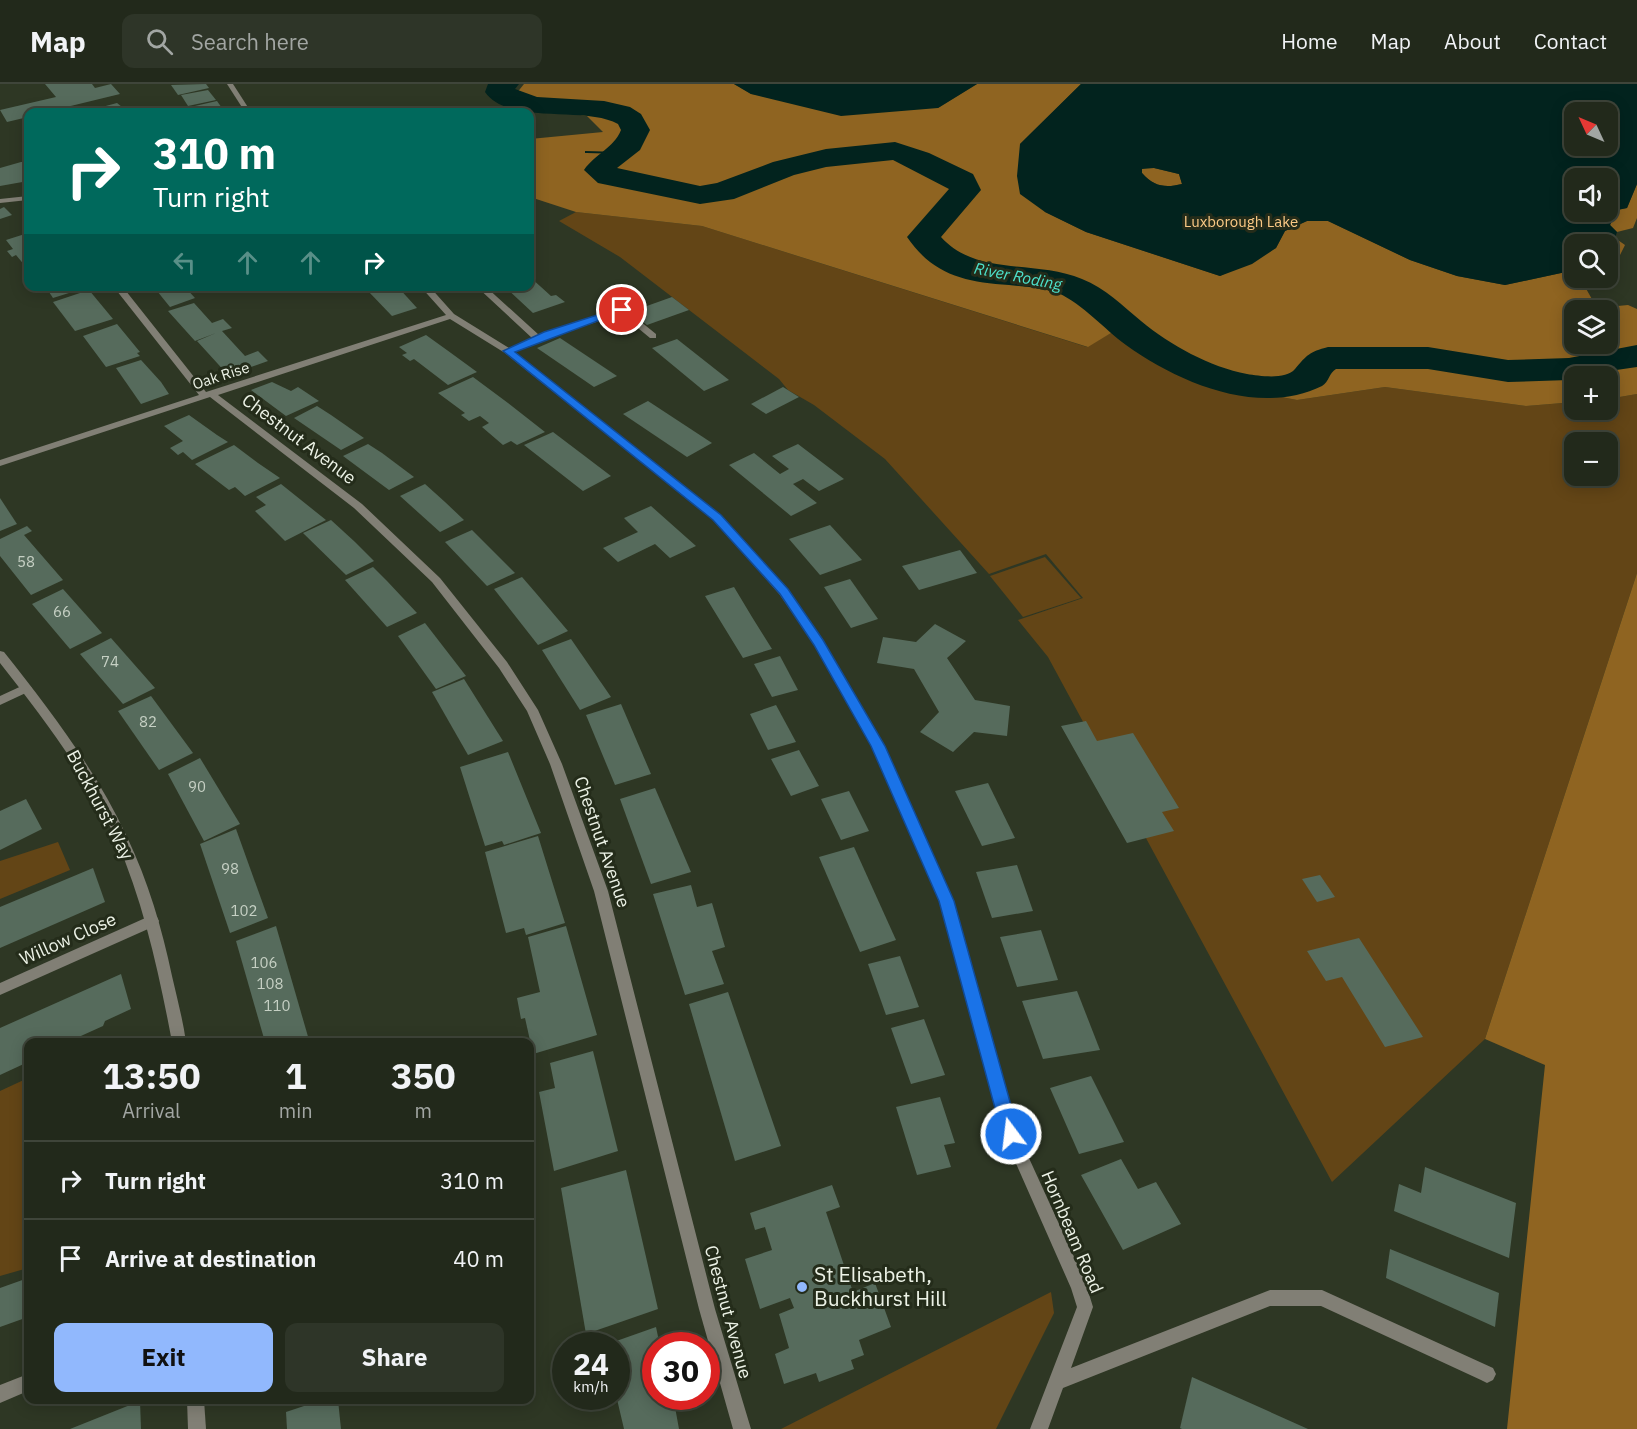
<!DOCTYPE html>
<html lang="en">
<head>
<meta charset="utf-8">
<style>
	:root { --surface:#22291b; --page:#2e3528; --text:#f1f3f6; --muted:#a2a6a3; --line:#3f453a; --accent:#91b8fd }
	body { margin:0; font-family:"IBM Plex Sans",sans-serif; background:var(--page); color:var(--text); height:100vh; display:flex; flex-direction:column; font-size:22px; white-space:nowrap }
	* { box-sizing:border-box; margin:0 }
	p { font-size:20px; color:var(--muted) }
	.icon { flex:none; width:33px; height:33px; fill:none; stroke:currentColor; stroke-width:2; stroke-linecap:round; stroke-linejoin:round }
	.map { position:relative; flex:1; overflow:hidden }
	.sheet { position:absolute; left:24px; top:954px; width:510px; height:366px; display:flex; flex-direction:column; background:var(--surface); border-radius:12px; box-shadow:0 3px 15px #0003,0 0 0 2px var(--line) }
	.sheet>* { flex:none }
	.banner { position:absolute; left:24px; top:24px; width:510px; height:183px; border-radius:12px; box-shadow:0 3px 15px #0003,0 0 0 2px var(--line); background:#00695c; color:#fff; overflow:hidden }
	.needle { width:39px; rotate:314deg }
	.fabs { position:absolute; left:1564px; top:18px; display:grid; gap:12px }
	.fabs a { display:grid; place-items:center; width:54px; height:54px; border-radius:12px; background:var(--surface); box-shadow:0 3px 15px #0003,0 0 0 2px var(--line); font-size:30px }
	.speed { position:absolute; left:552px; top:1248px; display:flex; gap:12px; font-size:30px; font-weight:700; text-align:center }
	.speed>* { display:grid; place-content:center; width:78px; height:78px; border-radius:50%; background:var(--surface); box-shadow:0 3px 15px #0003,0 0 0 2px var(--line); line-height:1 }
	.speed small { font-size:15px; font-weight:400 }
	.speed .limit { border:9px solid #d22; background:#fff; color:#111 }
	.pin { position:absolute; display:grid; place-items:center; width:51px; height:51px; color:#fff; margin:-26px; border:3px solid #fff; border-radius:50%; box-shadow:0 2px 6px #0007 }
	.me { position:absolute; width:66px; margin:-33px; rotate:345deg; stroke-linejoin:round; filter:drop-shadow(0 0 4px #0008) }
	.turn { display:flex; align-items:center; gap:21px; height:126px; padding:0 30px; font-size:27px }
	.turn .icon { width:78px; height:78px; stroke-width:2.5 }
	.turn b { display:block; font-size:42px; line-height:51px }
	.lanes { display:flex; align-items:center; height:57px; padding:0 30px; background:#0003; justify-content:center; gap:30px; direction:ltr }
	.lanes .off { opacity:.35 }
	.eta { display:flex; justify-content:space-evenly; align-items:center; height:102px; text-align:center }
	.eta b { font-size:36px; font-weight:700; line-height:42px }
	.button { display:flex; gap:12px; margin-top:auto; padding:12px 30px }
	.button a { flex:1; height:69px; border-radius:12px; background:var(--accent); color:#111; font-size:24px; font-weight:700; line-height:69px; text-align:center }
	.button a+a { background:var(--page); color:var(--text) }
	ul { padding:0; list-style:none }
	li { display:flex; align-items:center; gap:18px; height:78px; padding:0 30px; border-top:2px solid var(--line) }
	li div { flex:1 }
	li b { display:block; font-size:22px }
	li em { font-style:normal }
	header { display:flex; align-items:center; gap:36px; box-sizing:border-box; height:84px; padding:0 30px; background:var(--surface); border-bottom:2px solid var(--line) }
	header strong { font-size:28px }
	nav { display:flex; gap:33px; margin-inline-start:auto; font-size:21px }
	.search { width:420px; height:54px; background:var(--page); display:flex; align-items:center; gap:15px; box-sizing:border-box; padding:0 21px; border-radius:12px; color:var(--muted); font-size:22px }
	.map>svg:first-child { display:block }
	.green { fill:#634516; fill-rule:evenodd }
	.forest { fill:#8f6421; fill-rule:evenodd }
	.water { fill:#02231e; fill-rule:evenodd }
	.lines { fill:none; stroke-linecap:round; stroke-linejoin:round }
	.stream { fill:#02231e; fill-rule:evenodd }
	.river { fill:#02231e; fill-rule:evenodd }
	.building { fill:#566b5c }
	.minor { fill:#817f75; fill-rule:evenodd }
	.tertiary { fill:#817f75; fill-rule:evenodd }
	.route { fill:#1a73e8; stroke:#114b97; stroke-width:1.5 }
	.poi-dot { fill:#91b8fd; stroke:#242c1a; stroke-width:2 }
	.labels { text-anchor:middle; stroke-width:6; stroke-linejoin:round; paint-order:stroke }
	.far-park-label { font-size:15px; fill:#fbc985; stroke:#242c1a }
	.far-street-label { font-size:15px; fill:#ecf2e6; stroke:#242c1a }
	.number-label { font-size:15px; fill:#c6d0c4 }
	.far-water-label { font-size:16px; font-style:italic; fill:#4de2cc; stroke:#242c1a }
	.street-label { font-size:18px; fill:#ecf2e6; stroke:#242c1a }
	.near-poi-label { font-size:21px; fill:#ecf2e6; stroke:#242c1a; text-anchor:start }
</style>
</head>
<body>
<header>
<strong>Map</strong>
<div class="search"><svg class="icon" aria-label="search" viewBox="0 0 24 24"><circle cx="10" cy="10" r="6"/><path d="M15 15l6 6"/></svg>Search here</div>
<nav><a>Home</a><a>Map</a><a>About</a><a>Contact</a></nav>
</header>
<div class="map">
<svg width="1637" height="1345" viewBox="0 0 1637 1345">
	<rect width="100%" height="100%" fill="#2e3724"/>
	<!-- green -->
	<g class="green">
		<path d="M576 128 702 142 1087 263 1116 246 1234 304 1297 316 1385 303 1526 322 1575 318V326H1608V315L1637 310V489L1485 955 1332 1098 1048 573 1018 536 1083 514 1046 470 989 490 885 375 814 321 788 306 779 295 620 173 559 137ZM1575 358H1608V392H1575Z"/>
		<polygon points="1045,473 1081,514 1023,533 990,492"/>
		<polygon points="58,758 70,786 0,815 0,777"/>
		<polygon points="28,994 28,1184 0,1192 0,1007"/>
		<polygon points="1051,1208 1054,1229 996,1345 781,1345"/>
	</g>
	<!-- forest -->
	<g class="forest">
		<path d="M524 0H734L751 10 938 24 977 0H1081L1020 60 1045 128 1086 148 1220 192 1276 164 1285 147 1307 137H1328L1410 176 1457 192 1505 201 1575 186V194H1580L1597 224 1628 221 1637 225V310L1608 315V292H1575V318L1526 322 1385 303 1297 316 1234 304 1116 246 1088 263 702 142 576 128 530 113V55L603 48 587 32 508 20ZM1575 226H1608V260H1575Z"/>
		<path d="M1142 84H1154L1179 90 1182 100C1165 104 1154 103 1142 89Z"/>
		<polygon points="1637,100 1637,134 1633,144 1617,148 1610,141 1617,126 1627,124"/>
		<polygon points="1615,154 1625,161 1619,173 1608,177 1608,160 1586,160"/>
		<polygon points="1637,489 1637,1345 1507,1345 1545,981 1485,955"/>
	</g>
	<!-- water -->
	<g class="water">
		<polygon points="734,0 977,0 938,24 841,32 751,10"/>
		<path d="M1081 0H1637V100L1627 124 1617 126 1610 141 1617 148 1615 154 1575 160V186L1505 201 1457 192 1410 176 1328 137H1307L1285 147 1276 164 1252 180 1220 192 1086 148 1045 128 1020 110 1017 92 1020 60ZM1575 28H1608V62H1575ZM1154 84 1179 90 1182 100C1166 104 1154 103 1142 89V85ZM1575 94H1608V128H1575Z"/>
	</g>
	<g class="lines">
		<!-- stream -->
		<polygon class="stream" points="585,67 621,68 623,69 621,70 587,69 585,69"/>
		<!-- river -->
		<path class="river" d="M488 0H519L515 5 537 13 604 17 630 23 641 30 650 46 640 66 617 84 700 102 717 99 773 78 826 65 895 58 929 69 973 90 981 106 941 153C977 193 1035 175 1082 195 1105 204 1123 222 1141 237 1170 261 1210 283 1247 290 1260 292 1286 296 1295 285 1307 271 1309 268 1328 263H1428L1508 276 1569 274 1637 261V283L1575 292V295L1569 296 1508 298 1428 285H1336C1329 289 1329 298 1322 302 1259 333 1179 299 1126 261 1103 244 1084 221 1058 209 1042 203 1025 203 1009 201 965 198 933 191 907 153L949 105 893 76 826 83 794 91 734 115 700 120 598 99 584 86C595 70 614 64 621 46L618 40C586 21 509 42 485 8Z"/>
	</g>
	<!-- building -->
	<g class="building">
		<polygon points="45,0 92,0 95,4 111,0 120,10 46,28 28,28 28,33 7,38 0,26 56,13"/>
		<polygon points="206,0 209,4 178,11 171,1"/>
		<polygon points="208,6 216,16 188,22 181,11"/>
		<polygon points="217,17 224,27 177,28 186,24"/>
		<polygon points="117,19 122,23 101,28 83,28"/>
		<polygon points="21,78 28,78 28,97 0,102 0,84"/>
		<polygon points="4,123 12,131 0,135 0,125"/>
		<polygon points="28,149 28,183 26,183 16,171 12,173 7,167 13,165 6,156"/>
		<polygon points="530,193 551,212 556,211 565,218 533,229 504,202 530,202"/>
		<polygon points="45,202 88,202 88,203 53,214"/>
		<polygon points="153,202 184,202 195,214 170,223"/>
		<polygon points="381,202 397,202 417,224 392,232 368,207"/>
		<polygon points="89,206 113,235 75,247 53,218"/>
		<polygon points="672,213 689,226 647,241 630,228"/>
		<polygon points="194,219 212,239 223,235 232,244 222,247 245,272 258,267 268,277 228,291 197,257 216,249 195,257 168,227"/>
		<polygon points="117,240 140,268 137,269 140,272 106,283 83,252"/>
		<polygon points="426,251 451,269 477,288 448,301 414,275 410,277 402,271 407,269 399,263"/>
		<polygon points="560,254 617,292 594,303 537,264"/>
		<polygon points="677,255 729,296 704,307 652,264"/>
		<polygon points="141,276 161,298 169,310 141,320 116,284"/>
		<polygon points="473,293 508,319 545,348 517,361 511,357 503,361 482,343 489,339 480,332 469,337 461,331 465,329 438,309"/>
		<polygon points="272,298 291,307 298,303 319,317 286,332 251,306"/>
		<polygon points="783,303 799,313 766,330 751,320"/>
		<polygon points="648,317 712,359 687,373 623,330"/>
		<polygon points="317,322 331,331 364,354 341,366 294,334"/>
		<polygon points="189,331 217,351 228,358 192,376 183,368 178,371 170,364 183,357 164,342"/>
		<polygon points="553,348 586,373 611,392 583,407 524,361"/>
		<polygon points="368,360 382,369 414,393 389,406 343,372"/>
		<polygon points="798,360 844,395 819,407 803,395 793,400 817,419 791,432 729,381 754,369 780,390 789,385 772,372"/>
		<polygon points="234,361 258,379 280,394 245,412 235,403 229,406 195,380"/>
		<polygon points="281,400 326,436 285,457 255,427 266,421 256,413"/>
		<polygon points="425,400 445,418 464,436 440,448 400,412"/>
		<polygon points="0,414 17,440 0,447"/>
		<polygon points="651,422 696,462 670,474 655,460 618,478 603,464 638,448 624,434"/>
		<polygon points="331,436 355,458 374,477 346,491 303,449"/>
		<polygon points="830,441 862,476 820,491 789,455"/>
		<polygon points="27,442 32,447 24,451 63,496 31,511 0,472 0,455"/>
		<polygon points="472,446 515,489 487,502 445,458"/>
		<polygon points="960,466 977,489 919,506 902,482"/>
		<polygon points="373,483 387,497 417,529 387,543 345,496"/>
		<polygon points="522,493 535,508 568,547 538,561 494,505"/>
		<polygon points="850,495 878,535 851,544 824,503"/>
		<polygon points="734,503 752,533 772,565 743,574 705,512"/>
		<polygon points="63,505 102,549 70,565 32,520"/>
		<polygon points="425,539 466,592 436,605 398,552"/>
		<polygon points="935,540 966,557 947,574 975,616 1010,622 1007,652 974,648 953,668 920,648 939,628 914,585 877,579 883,553 916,558"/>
		<polygon points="111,554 155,604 123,620 80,570"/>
		<polygon points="571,555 611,613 580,626 542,566"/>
		<polygon points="780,572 798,606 772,613 754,580"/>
		<polygon points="464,595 503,657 468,671 432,608"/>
		<polygon points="151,612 193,669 159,686 118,627"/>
		<polygon points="621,620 651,690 615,701 586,631"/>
		<polygon points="776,621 796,658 768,666 750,630"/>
		<polygon points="1086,637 1097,657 1133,649 1179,724 1162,728 1174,747 1127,759 1061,642"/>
		<polygon points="799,666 819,702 791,712 771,675"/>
		<polygon points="508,668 541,749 504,761 502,757 485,762 460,683"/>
		<polygon points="200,674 240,740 204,757 168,690"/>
		<polygon points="988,699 1015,754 982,762 955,707"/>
		<polygon points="655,704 691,788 651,800 620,715"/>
		<polygon points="849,707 869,747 841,756 821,715"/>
		<polygon points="26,715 42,745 0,766 0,727"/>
		<polygon points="236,745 268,834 230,849 200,760"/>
		<polygon points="538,752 565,839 526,851 524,844 506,849 485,768"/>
		<polygon points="854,763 896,856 860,868 819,773"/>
		<polygon points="1017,781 1033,827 992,834 976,788"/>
		<polygon points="93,784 105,818 0,864 0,823"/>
		<polygon points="1320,791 1335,813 1317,818 1302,795"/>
		<polygon points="691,801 697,823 712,819 725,863 712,867 724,900 685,911 653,810"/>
		<polygon points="276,842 309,956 302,958 265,958 236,857"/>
		<polygon points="566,842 597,951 533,970 525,934 521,935 517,914 540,908 528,853"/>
		<polygon points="1041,846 1058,896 1017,903 1000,853"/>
		<polygon points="1359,854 1423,953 1385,963 1342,893 1326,897 1307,867"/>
		<polygon points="900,872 919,923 886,931 868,880"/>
		<polygon points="121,890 131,925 105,937 103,942 72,956 73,958 28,958 28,978 0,991 0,944"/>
		<polygon points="1077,907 1100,966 1043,975 1022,917"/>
		<polygon points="728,908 781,1062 735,1077 689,920"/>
		<polygon points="924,935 945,991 911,1000 891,944"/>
		<polygon points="593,967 618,1067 554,1087 539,1008 555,1004 550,979"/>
		<polygon points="1091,992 1124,1058 1079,1070 1050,1004"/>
		<polygon points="940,1013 955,1059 944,1061 951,1083 917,1091 896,1023"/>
		<polygon points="1121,1075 1138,1105 1156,1098 1181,1140 1123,1166 1081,1091"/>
		<polygon points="1425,1083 1516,1119 1509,1174 1394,1127 1399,1100 1421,1109"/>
		<polygon points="626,1086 658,1225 586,1250 561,1104"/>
		<polygon points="832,1101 840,1123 826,1128 853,1208 875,1199 891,1243 859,1256 864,1271 851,1276 854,1285 819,1298 816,1289 784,1300 775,1270 789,1264 779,1230 794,1224 790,1214 760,1225 745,1175 772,1166 765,1143 755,1146 750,1129"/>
		<polygon points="1390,1165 1499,1209 1495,1243 1386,1194"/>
		<polygon points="28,1194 28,1233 0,1243 0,1204"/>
		<polygon points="656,1243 660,1262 656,1262 656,1312 673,1312 679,1345 624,1345 616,1311 616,1262 605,1261"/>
		<polygon points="1192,1293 1308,1345 1182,1345 1180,1344"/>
		<polygon points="322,1316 338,1316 341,1345 287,1345 286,1328"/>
		<polygon points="140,1317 141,1345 70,1345"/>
	</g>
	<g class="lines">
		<!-- minor -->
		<g class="minor">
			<polygon points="227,0 233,0 251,28 245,28"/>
			<polygon points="28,112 28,116 0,119 0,115"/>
			<polygon points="113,202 122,202 206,308 446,231 420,202 429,202 454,230 509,264 532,254 476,202 485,202 539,251 619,225 625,225 656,250 656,254 650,254 621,230 550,253 514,268 721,431 788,505 823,556 884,662 953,817 1018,1050 1085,1197 1093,1223 1071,1284 1270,1206 1322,1206 1493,1284 1496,1290 1493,1296 1487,1299 1481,1296 1321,1222 1270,1222 1063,1304 1048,1345 1030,1345 1077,1223 1071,1204 1003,1050 939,817 872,662 815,561 780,511 713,435 505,269 450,235 218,311 362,420 440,494 507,578 538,626 562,680 608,807 715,1225 751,1345 733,1345 699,1225 594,807 550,680 527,627 499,584 432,498 354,424 210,313 0,382 0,376 199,311"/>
			<polygon points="26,600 32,604 30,607 0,621 0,612"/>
			<polygon points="152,831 157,833 159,837 157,841 0,911 0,899"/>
			<polygon points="28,1290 28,1307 0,1319 0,1301"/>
		</g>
		<!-- tertiary -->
		<g class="tertiary">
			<path d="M0 567 4 568C50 626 96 686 127 753 148 797 162 844 172 892 177 914 183 936 186 958H172C159 889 144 820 116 755 87 691 43 634 0 579Z"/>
			<polygon points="187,1316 204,1316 206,1345 188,1345"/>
		</g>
	</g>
	<!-- route -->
	<polygon class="route" points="619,224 627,226 515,268 721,431 788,505 823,556 885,662 954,817 1019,1050 1017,1056 1011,1058 1005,1056 1002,1050 939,817 871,662 814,561 780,510 713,436 503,267 544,248"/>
	<!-- markers -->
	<circle class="poi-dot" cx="802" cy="1203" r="6"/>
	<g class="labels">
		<!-- far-park labels -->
		<g class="far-park-label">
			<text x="1241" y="143">Luxborough Lake</text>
		</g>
		<!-- far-street labels -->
		<g class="far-street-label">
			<text transform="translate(221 292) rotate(-18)" y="5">Oak Rise</text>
		</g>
		<!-- number labels -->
		<g class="number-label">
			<text x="26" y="483">58</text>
			<text x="62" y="533">66</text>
			<text x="110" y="583">74</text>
			<text x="148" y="643">82</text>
			<text x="197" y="708">90</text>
			<text x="230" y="790">98</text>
			<text x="244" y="832">102</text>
			<text x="264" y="884">106</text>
			<text x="270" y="905">108</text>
			<text x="277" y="927">110</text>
		</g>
		<!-- far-water labels -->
		<g class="far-water-label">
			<text transform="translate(1018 192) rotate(11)" y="6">River Roding</text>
		</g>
		<!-- street labels -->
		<g class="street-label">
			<text transform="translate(299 355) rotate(37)" y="6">Chestnut Avenue</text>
			<text transform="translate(100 721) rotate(62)" y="6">Buckhurst Way</text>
			<text transform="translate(602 758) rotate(71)" y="6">Chestnut Avenue</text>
			<text transform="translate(68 855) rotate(-24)" y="6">Willow Close</text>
			<text transform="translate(1072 1148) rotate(67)" y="6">Hornbeam Road</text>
			<text transform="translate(728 1228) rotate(75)" y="6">Chestnut Avenue</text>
		</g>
		<!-- near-poi labels -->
		<g class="near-poi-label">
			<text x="814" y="1198">St Elisabeth,<tspan x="814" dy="24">Buckhurst Hill</tspan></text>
		</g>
	</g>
</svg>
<div class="fabs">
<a><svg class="needle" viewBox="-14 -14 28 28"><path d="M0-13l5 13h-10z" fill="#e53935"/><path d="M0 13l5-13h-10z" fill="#a2a6a3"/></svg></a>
<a><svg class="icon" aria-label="sound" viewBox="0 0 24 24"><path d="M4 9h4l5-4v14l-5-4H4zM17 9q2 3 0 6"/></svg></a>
<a><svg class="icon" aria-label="search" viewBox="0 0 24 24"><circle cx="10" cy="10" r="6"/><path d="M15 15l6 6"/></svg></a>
<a><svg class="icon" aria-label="layers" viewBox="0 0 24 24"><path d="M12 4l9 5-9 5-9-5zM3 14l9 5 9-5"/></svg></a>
<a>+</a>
<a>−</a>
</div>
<div class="speed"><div>24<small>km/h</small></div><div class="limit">30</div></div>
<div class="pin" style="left:622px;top:226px;background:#d93025"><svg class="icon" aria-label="arrive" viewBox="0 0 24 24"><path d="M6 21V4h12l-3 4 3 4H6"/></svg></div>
<svg class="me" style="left:1011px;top:1050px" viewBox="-20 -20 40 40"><circle r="17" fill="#1a73e8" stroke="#fff" stroke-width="3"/><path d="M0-11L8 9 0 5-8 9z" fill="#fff"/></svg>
<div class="banner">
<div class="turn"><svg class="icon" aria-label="right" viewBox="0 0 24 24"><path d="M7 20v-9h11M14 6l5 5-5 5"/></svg><div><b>310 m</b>Turn right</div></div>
<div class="lanes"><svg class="icon off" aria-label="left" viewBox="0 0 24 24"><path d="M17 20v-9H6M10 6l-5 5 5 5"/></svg><svg class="icon off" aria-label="ahead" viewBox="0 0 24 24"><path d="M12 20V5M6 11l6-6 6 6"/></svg><svg class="icon off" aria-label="ahead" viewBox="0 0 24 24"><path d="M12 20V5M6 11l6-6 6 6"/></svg><svg class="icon" aria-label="right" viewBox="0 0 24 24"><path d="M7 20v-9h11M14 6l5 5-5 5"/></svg></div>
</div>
<section class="sheet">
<div class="eta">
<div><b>13:50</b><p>Arrival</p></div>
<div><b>1</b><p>min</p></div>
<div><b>350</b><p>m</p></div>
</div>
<ul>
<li><svg class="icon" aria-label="right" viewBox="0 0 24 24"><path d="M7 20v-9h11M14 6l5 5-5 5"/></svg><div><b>Turn right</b></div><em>310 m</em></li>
<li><svg class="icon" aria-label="arrive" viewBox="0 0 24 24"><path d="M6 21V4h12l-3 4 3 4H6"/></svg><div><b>Arrive at destination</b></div><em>40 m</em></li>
</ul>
<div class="button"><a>Exit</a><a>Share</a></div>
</section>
</div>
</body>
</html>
